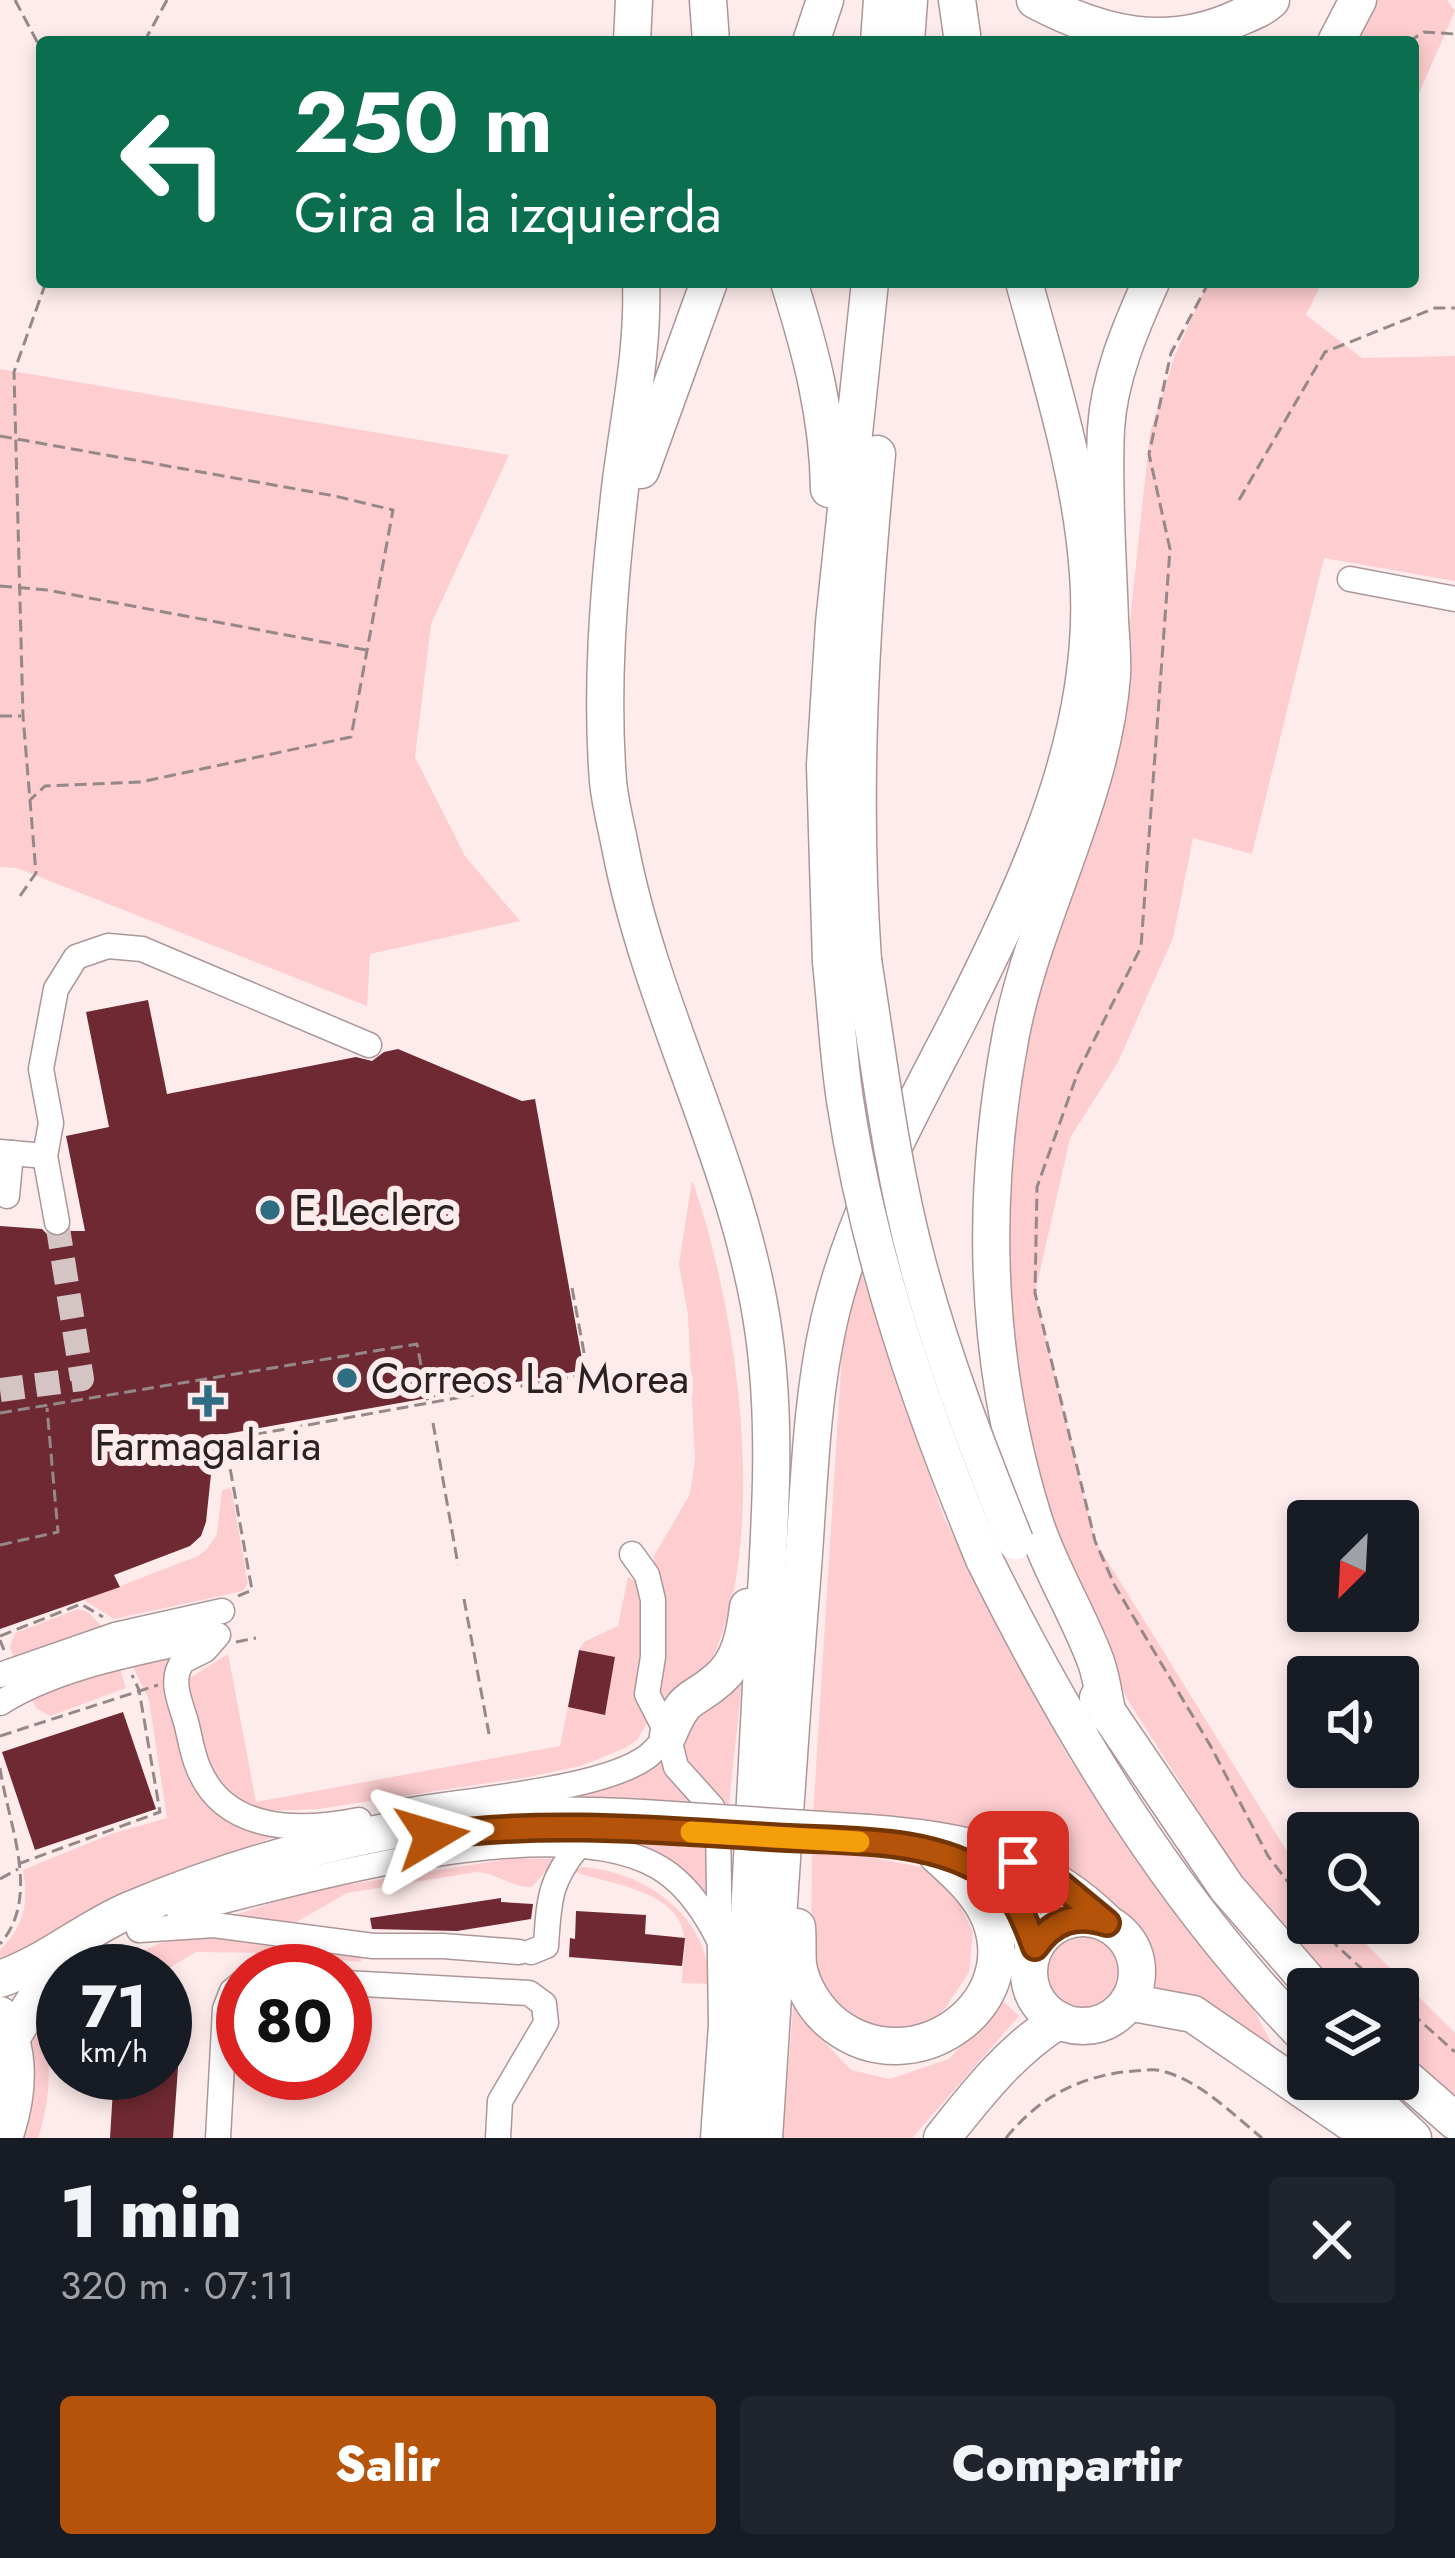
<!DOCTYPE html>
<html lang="es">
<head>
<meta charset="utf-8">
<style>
	:root { --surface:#171b24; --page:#20242c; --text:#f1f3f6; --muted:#9ea1a6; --accent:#b45309 }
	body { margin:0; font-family:Jost,sans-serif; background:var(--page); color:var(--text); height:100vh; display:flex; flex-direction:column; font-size:45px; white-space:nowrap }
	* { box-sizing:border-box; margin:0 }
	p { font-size:39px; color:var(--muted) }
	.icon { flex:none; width:66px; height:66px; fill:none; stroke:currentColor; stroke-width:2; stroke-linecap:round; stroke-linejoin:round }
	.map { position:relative; height:2138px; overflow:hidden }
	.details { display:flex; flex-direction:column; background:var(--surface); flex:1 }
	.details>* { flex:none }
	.hud { position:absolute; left:36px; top:36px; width:1383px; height:252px; border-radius:12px; box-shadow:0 6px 18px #0003; background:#0b6e4f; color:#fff; overflow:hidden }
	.needle { width:78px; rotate:204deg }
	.buttons { position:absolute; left:1287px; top:1500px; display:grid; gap:24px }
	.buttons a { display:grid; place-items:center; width:132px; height:132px; border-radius:12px; background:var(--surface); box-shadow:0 6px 18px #0003; font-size:60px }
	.speed { position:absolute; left:36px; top:1944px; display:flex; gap:24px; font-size:60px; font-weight:700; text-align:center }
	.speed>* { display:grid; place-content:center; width:156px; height:156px; border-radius:50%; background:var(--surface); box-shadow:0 6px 18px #0003; line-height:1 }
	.speed small { font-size:30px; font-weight:400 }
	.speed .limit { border:18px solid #d22; background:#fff; color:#111 }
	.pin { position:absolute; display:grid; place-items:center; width:102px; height:102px; color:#fff; margin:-51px; border-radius:24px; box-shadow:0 6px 18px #0006 }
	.me { position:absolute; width:132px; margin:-66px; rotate:83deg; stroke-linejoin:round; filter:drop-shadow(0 0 9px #0008) }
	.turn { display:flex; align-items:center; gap:42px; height:252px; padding:0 60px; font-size:54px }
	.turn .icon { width:156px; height:156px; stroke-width:2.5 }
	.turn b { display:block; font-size:84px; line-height:102px }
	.round { display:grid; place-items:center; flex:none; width:126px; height:126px; border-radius:12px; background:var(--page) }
	.summary { display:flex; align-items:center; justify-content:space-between; height:204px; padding:0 60px }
	h1 { font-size:72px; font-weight:800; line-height:90px }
	.primary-button { display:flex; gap:24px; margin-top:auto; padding:24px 60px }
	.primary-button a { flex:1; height:138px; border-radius:12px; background:var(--accent); color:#fff; font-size:48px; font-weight:800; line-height:138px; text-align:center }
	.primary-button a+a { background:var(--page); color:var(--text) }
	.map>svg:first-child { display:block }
	.green { fill:#fdcdcf }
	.building { fill:#6f2932 }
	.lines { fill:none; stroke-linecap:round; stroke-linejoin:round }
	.minor-tunnel { stroke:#d4c4c4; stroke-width:24; stroke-dasharray:24 12; stroke-linecap:butt }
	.minor-casing { stroke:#ac9798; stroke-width:27 }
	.highway-casing { stroke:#ac9798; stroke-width:39 }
	.path { stroke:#968888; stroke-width:3; stroke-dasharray:12 6; stroke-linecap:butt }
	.minor { stroke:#fff; stroke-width:24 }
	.highway { stroke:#fff; stroke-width:36 }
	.highway-bridge-casing { stroke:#ac9798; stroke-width:39; stroke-linecap:butt }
	.highway-bridge { stroke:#fff; stroke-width:36 }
	.route-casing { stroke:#753606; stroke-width:30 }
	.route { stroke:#b45309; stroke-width:21 }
	.slow { stroke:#f59e0b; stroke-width:21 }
	.poi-dot { fill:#2f6d83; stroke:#feecec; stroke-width:4.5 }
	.labels { text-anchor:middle; stroke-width:12; stroke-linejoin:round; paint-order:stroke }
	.poi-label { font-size:42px; fill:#2a2222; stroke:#feecec; text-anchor:start }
</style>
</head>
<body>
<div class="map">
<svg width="1455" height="2138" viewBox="0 0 1455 2138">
	<rect width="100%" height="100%" fill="#feecec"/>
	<!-- green -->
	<g class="green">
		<polygon points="1378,0 1447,0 1455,11 1413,107 1413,42 1355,42"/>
		<polygon points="1208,282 1322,282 1306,315 1362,358 1455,356 1455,581 1324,558 1252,854 1193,838 1173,938 1118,1062 1070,1138 1035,1293 1095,1541 1308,1885 1308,1923 1345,1923 1455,2033 1455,2102 1398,2050 1398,1989 1328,1986 1225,1853 1129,1702 1074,1601 1029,1468 1008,1348 1002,1205 1020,1045 1122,696 1150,433 1175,355"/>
		<polygon points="0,369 509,455 431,624 415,757 465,856 520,921 370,954 367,1006 17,868 0,867"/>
		<path d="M692 1180C737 1306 773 1547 707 1669 699 1685 681 1697 669 1709L654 1694V1556L690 1494 695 1459 688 1315 679 1264Z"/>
		<polygon points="861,1272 943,1515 1001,1635 1067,1755 1155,1884 1250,2003 1278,2055 1214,2014 1147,1983 1141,1942 1112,1906 1008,1838 917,1822 813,1816 844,1321"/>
		<polygon points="231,1488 248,1583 243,1591 114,1619 84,1600 198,1556 207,1549 217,1534 222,1490"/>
		<polygon points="628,1577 642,1585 649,1720 637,1740 625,1748 581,1766 528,1777 318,1809 264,1811 250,1803 243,1806 215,1781 182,1683 228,1654 256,1802 560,1746 568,1707 605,1714 615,1658 579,1650 584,1642 618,1626"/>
		<polygon points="78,1609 88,1612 106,1631 15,1661 10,1647 15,1633"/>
		<path d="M181 1650 168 1688 240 1825 276 1836 181 1873 11 1963 0 1957V1950C24 1926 29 1904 23 1870L111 1834 167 1818 149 1700 131 1663Z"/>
		<polygon points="119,1666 126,1688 50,1716 36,1708 30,1696"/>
		<path d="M743 1672 728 1813C664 1734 666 1737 743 1672Z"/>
		<path d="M663 1748 708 1812 707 1896C667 1845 620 1843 560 1834L649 1839 685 1848 691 1844 695 1825 510 1806Z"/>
		<polygon points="812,1853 864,1856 921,1867 957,1899 973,1932 969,1972 946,2007 930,2024 894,2033 839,2011 818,1979 811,1949"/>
		<path d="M515 1858 556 1859 532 1887C510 1887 499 1874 477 1872L347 1893 293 1924 229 1917 308 1891Z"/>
		<path d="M582 1867C645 1871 710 1917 709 1984L682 1983C682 1968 686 1950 684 1935 677 1889 607 1884 575 1872Z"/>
		<circle cx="1082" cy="1971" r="41"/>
		<polygon points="202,1936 361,1954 361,1962 265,1953 196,1952 164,1971 100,1971 160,1943"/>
		<polygon points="794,1997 813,2030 851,2070 890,2079 949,2059 1003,2001 1019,2016 912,2138 783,2138"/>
		<path d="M37 2013C54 2052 51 2098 38 2138H17L27 2039Z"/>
	</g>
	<!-- building -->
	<g class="building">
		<polygon points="148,1000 167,1094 356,1057 372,1061 384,1052 398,1049 522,1101 535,1099 584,1370 215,1436 206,1522 201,1536 190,1546 114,1575 120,1587 0,1629 0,1226 42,1229 50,1237 59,1238 71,1231 85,1231 66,1136 109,1127 86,1012"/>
		<polygon points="579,1650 615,1657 605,1715 568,1707"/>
		<polygon points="123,1712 156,1809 35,1850 2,1752"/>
		<polygon points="501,1898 501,1902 533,1904 531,1919 457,1931 372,1929 370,1918"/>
		<polygon points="576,1911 646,1915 645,1934 685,1938 682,1966 569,1957 570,1938 575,1939"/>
		<polygon points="165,2024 181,2025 173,2138 110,2138 114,2073 165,2073"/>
	</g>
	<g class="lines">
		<!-- minor-tunnel -->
		<polyline class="minor-tunnel" points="0,1390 82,1379 57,1222"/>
		<defs>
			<g id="minor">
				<polyline points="1350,579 1455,599"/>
				<polyline points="0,1152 45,1156"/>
				<polyline points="7,1196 11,1153"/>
				<polyline points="57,1222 45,1156 51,1123 41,1069 56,989 76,957 108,946 142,949 369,1045"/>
				<polyline points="632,1554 647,1575 653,1600 653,1657 647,1694 668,1735 676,1767 712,1807 718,1821 721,2025 713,2138"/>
				<path d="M218 1635 205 1650 183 1661C169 1680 180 1701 186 1722 190 1737 192 1753 198 1767 224 1833 300 1832 359 1820"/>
				<polyline points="0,1675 115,1635 222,1611"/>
				<path d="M0 1703C60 1665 140 1653 208 1637"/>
				<path d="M399 1812C460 1800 602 1791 648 1756 655 1750 662 1742 668 1735"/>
				<path d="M179 1912C292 1885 573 1799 670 1875 692 1892 707 1916 719 1940"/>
				<polyline points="139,1930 214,1925 373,1946 443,1946 519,1952"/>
				<path d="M531 1952 546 1946C549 1900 549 1881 579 1845"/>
				<polyline points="345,1983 529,1993 544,2004 546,2023 500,2101 498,2138"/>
				<polyline points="218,2138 225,2009 232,1991 243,1982"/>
			</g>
			<g id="highway">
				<polyline points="708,0 711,42"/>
				<polyline points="957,0 963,42"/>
				<path d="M1035 0C1101 35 1167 51 1238 18 1250 13 1261 9 1271 0"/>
				<polyline points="632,42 634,0"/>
				<polyline points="811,42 825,0"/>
				<polyline points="879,42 882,0"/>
				<polyline points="906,42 909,0"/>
				<polyline points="1336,42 1358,0"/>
				<path d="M641 282C644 358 625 433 618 507 608 597 601 691 608 781 610 803 616 825 620 846 652 1014 741 1166 764 1335 779 1444 767 1557 762 1666 754 1823 746 1981 736 2138"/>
				<path d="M789 282C811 352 828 416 829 489"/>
				<polyline points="641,470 709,282"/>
				<path d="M863 960C851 790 861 623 877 454"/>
				<polyline points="831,962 825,765 834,623 870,282"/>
				<path d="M984 1559C1070 1732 1171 1901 1308 2039"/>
				<polyline points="1098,1698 1227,1888 1315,1989"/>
				<path d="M1108 1715C1104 1698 1102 1679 1096 1662 1078 1613 1050 1570 1034 1520 984 1361 980 1197 1011 1034 1035 912 1103 800 1112 675 1113 657 1111 639 1110 621 1108 557 1103 492 1106 429 1109 378 1130 329 1151 282"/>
				<path d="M668 1735C686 1692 689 1705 719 1679 740 1661 745 1633 748 1607"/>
				<path d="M868 1833C961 1840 1038 1854 1107 1923"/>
				<path d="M962 1862C1002 1882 1019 1905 1035 1947"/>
				<circle cx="1083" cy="1972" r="54"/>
				<path d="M797 1927C798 1940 797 1953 798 1965 802 1988 817 2012 836 2026 914 2084 1024 2006 990 1919 979 1892 958 1874 937 1855"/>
				<path d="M0 1979C47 1963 85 1929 130 1910 249 1860 384 1823 514 1816 557 1814 600 1816 643 1818"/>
				<polyline points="1128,2002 1193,2014 1373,2138"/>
				<path d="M0 2015C23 2053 18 2097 4 2138"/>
				<polyline points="12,2037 36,1998 63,1975"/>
				<polyline points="1398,2071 1455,2121"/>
				<polyline points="1350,2079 1413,2138"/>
				<path d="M764 2138C776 1952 787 1766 802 1580 809 1495 810 1405 829 1321 854 1211 911 1113 962 1013 1030 877 1100 729 1088 573 1081 474 1050 378 1024 282"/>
				<path d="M942 2138C978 2093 1010 2051 1059 2020"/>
			</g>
		</defs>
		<!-- minor casing -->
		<use href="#minor" class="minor-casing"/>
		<!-- highway casing -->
		<use href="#highway" class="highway-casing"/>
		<!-- path -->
		<g class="path">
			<polyline points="15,0 42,51"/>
			<polyline points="144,42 167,0"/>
			<polyline points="1408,42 1424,32 1455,34"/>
			<polyline points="1209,282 1171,353 1149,454 1170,549 1141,947 1078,1072 1037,1187 1035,1293 1095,1541 1115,1586 1210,1745 1268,1856 1308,1908"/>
			<polyline points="0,436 335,496 393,510 351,737 141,782 45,786 30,800"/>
			<polyline points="1239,500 1325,352 1435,308 1455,308"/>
			<polyline points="0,586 47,590 366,650"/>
			<polyline points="0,716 21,716"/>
			<polyline points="20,896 36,873 23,716 14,372 46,282"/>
			<polyline points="0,1413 417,1344 428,1402"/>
			<polyline points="433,1423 458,1565"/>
			<polyline points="0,1545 58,1532 47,1408"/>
			<polyline points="238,1596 252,1590 225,1440 588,1374 572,1288"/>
			<polyline points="464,1599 489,1734"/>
			<polyline points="0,1636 81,1604 103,1617"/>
			<polyline points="0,1640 4,1650"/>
			<polyline points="236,1642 256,1638"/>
			<polyline points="0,1736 158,1685"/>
			<path d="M0 1768C8 1824 42 1896 0 1944"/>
			<polyline points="18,1864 160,1812 139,1690 132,1675"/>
			<polyline points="0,1879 18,1869"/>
			<polyline points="1319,1923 1337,1946 1384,1989"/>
			<polyline points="1398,2001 1455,2052"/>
			<polyline points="49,2030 63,2034"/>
			<path d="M1006 2138C1039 2097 1081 2075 1134 2071 1143 2071 1154 2068 1162 2071 1201 2081 1232 2114 1262 2138"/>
		</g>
		<!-- minor -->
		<use href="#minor" class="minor"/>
		<!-- highway -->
		<use href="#highway" class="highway"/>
		<defs>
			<g id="highway-bridge">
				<path d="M863 960C879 1062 891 1165 918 1265 943 1359 979 1451 1015 1541"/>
				<path d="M831 962C836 1008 838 1054 845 1100 869 1259 922 1410 984 1559"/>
				<polyline points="643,1818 868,1833"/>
			</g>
		</defs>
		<!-- highway-bridge casing -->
		<use href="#highway-bridge" class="highway-bridge-casing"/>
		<!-- highway-bridge -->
		<use href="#highway-bridge" class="highway-bridge"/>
	</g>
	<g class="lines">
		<defs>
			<path id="route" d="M432 1836C545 1820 656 1830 770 1837 842 1842 930 1835 992 1878 1016 1895 1025 1920 1035 1947 1053 1920 1077 1913 1107 1923L1055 1880 1018 1862"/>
		</defs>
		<!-- route casing -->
		<use href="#route" class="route-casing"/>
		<!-- route -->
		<use href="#route" class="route"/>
		<!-- slow -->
		<polyline class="slow" points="691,1832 859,1842"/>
	</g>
	<!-- markers -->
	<g class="poi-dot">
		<circle cx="270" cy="1210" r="12"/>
		<circle cx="347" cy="1378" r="12"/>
		<path d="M202 1383h12v12h12v12h-12v12h-12v-12h-12v-12h12z"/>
	</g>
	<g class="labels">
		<!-- poi labels -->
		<g class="poi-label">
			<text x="294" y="1225">E.Leclerc</text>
			<text x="371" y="1393">Correos La Morea</text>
			<text x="208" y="1460" text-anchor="middle">Farmagalaria</text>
		</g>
	</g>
</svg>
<div class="buttons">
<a><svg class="needle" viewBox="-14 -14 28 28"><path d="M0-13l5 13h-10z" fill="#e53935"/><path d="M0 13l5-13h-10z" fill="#9ea1a6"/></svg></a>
<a><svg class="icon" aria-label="sound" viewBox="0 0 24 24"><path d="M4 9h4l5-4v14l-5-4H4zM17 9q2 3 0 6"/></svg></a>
<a><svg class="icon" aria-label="search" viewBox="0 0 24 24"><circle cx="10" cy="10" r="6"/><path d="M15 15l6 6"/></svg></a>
<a><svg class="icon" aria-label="layers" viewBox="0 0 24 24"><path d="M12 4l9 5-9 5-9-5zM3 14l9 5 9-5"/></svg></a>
</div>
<div class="speed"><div>71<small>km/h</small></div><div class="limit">80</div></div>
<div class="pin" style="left:1018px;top:1862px;background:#d93025"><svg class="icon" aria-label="arrive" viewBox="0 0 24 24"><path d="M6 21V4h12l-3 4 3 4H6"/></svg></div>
<svg class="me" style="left:432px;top:1836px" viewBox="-20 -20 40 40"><path d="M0-17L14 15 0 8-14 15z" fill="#b45309" stroke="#fff" stroke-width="4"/></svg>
<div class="hud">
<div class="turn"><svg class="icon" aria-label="left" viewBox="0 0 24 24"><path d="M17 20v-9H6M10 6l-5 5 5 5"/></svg><div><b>250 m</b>Gira a la izquierda</div></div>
</div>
</div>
<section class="details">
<div class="summary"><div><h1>1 min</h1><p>320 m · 07:11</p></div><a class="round"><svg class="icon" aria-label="close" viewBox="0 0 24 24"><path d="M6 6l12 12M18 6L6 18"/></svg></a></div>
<div class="primary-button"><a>Salir</a><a>Compartir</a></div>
</section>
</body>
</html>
